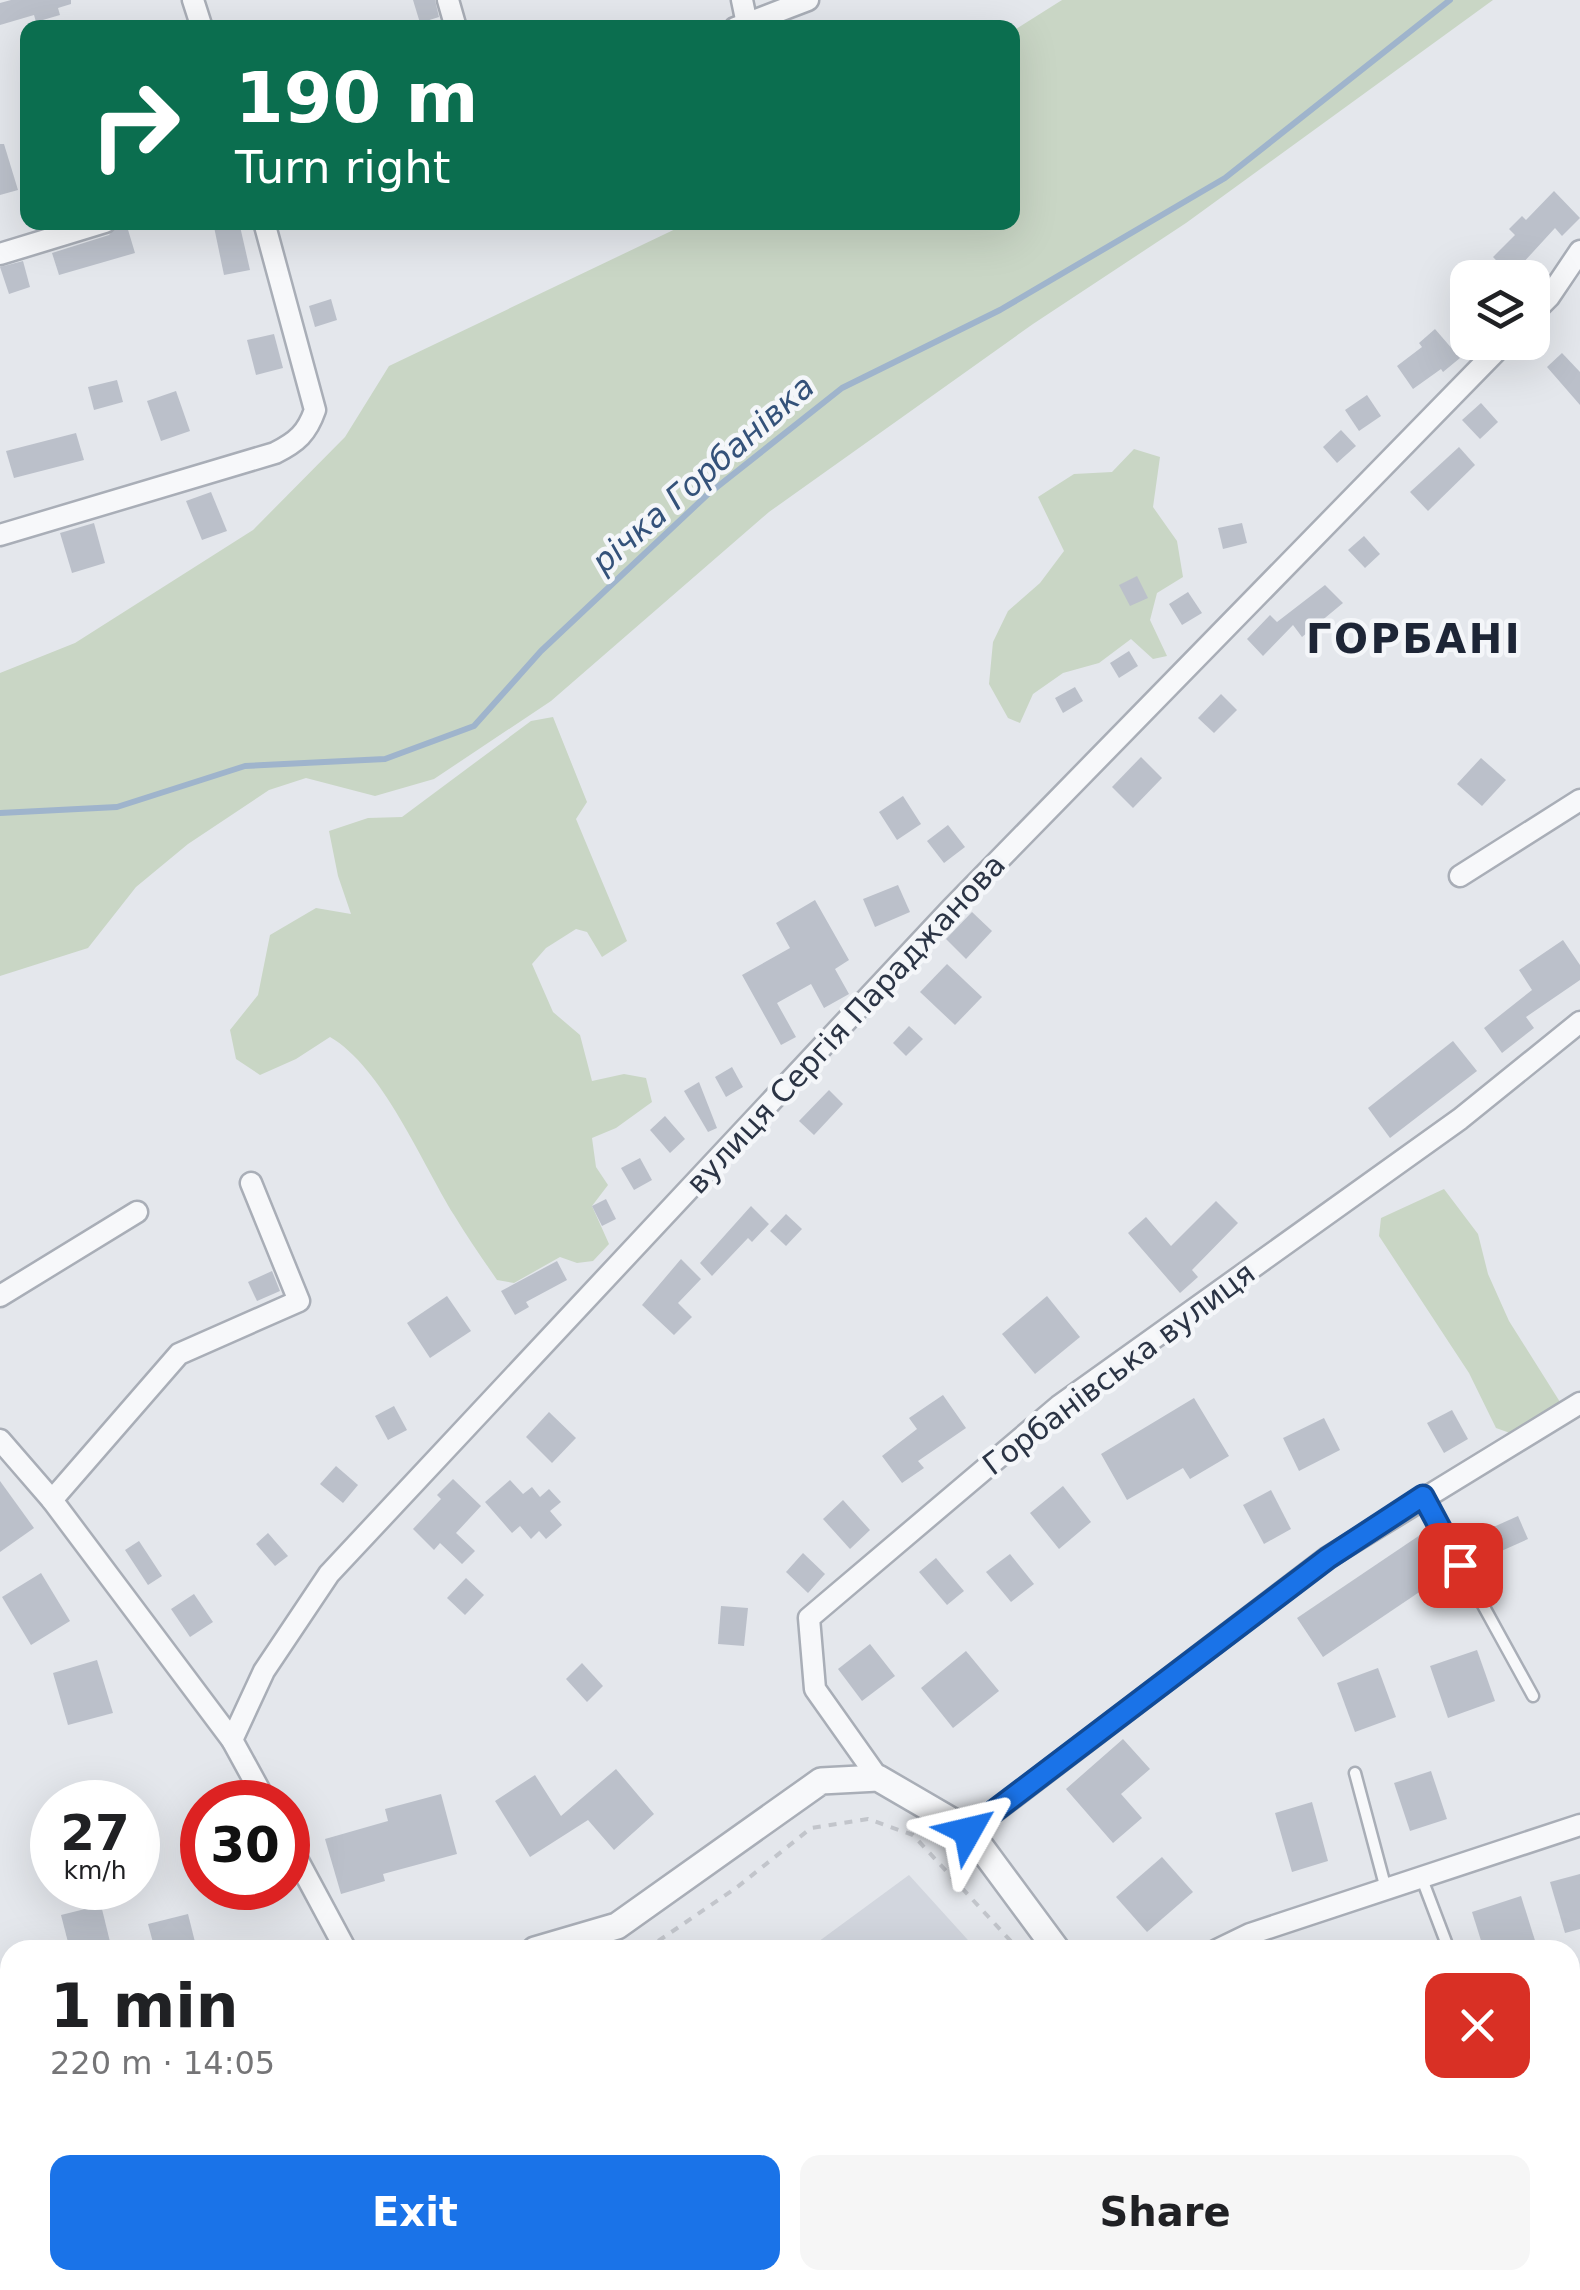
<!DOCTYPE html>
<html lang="en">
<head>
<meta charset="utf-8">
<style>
	:root { --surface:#fff; --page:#f6f6f6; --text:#202124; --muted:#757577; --accent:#1a73e8 }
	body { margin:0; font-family:"DejaVu Sans",sans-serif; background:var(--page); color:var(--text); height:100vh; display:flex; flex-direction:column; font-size:38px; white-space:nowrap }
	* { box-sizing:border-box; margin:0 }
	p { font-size:32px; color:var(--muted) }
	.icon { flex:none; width:55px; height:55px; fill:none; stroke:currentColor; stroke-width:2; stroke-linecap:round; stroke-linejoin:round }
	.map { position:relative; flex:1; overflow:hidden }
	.panel { position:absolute; left:0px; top:1940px; width:1580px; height:350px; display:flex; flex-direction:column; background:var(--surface); border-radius:30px 30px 0 0; box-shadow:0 10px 40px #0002 }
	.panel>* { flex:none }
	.top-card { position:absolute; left:20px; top:20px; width:1000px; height:210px; border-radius:20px; box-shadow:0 10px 40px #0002; background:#0b6e4f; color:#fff; overflow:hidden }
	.buttons { position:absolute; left:1450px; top:260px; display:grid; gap:20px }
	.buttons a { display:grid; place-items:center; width:100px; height:100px; border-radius:20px; background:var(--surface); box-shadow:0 10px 40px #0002; font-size:50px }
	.speed { position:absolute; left:30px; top:1780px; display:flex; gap:20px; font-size:50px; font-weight:700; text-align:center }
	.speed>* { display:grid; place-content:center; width:130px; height:130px; border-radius:50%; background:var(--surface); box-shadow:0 10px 40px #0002; line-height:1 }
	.speed small { font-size:25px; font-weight:400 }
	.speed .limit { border:15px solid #d22; background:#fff; color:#111 }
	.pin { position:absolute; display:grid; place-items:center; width:85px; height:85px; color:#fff; margin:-42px; border-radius:20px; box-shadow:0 5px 15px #0006 }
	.me { position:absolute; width:110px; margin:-55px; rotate:53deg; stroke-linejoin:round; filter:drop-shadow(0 0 8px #0008) }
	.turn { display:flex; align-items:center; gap:35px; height:210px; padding:0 50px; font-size:45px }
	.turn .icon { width:130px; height:130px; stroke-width:2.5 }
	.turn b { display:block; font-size:70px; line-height:85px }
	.round { display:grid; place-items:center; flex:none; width:105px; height:105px; border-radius:20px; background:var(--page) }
	.head { display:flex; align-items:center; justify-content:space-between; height:170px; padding:0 50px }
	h1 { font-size:60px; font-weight:800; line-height:75px }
	.primary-button { display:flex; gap:20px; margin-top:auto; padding:20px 50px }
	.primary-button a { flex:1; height:115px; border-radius:20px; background:var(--accent); color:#fff; font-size:40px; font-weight:800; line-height:115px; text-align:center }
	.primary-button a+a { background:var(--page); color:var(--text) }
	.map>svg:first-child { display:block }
	.built { fill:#d2d6de }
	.green { fill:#c9d6c5 }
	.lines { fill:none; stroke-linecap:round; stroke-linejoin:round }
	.stream { stroke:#9fb4cc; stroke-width:6 }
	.building { fill:#bbc0ca }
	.service-casing { stroke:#a9aeb7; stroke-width:15 }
	.minor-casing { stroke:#a9aeb7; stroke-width:25 }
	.tertiary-casing { stroke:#a9aeb7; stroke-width:30 }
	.path { stroke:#c2c5cb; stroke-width:4; stroke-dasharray:8 8; stroke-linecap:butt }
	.service { stroke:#f7f8fa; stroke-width:10 }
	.minor { stroke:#f7f8fa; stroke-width:20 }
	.tertiary { stroke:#f7f8fa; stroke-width:25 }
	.route-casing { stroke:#114b97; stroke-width:25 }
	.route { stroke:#1a73e8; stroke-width:18 }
	.labels { text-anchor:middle; stroke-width:9; stroke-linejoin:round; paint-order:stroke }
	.street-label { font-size:30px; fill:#2b3445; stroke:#f4f6f9 }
	.water-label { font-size:32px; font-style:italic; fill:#34527a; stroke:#f4f6f9 }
	.district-label { font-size:40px; font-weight:bold; letter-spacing:2.5px; fill:#1d2536; stroke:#f4f6f9 }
</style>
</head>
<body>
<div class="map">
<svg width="1580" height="2290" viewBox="0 0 1580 2290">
	<rect width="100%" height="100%" fill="#e4e7ec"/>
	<!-- built -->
	<g class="built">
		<polygon points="909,1875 977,1950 807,1950"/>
		<polygon points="10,2165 10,2280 1173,2280 1177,2290 0,2290 0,2167"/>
	</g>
	<!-- green -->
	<g class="green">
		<polygon points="1062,0 1493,0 1186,223 1033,324 769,512 551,701 434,779 375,796 306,778 269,790 188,844 136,887 88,948 0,976 0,673 75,643 253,530 345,437 389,366 688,223 1012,222 1013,31"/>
		<polygon points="1134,449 1160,457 1153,507 1177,541 1183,577 1157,593 1150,620 1167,656 1153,659 1131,639 1099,663 1063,673 1033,694 1020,723 1008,718 989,684 993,642 1008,611 1040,583 1064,551 1038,497 1074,474 1112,472"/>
		<path d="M553 717 587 802 576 819 627 941 602 957 587 932 576 929 546 948 532 964 553 1012 580 1035 592 1081 624 1074 646 1078 652 1102 616 1128 592 1138 596 1167 608 1185 592 1206 609 1244 593 1261 577 1263 560 1257 514 1283 497 1280C482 1258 467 1237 454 1215 422 1163 382 1067 330 1037L296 1059 260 1075 236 1059 230 1030 258 995 270 935 316 908 351 914 338 876 329 831 368 818 402 817 531 721Z"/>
		<polygon points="1444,1189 1478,1234 1488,1274 1509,1321 1560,1402 1542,1416 1510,1433 1496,1428 1469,1373 1379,1236 1381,1218"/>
	</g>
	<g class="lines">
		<!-- stream -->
		<polyline class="stream" points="0,813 117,807 245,766 385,759 474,726 541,651 707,495 842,388 1000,310 1225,178 1450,0"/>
	</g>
	<!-- building -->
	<g class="building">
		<polygon points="11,0 71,0 71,4 58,8 60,15 36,22 34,15 0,25 0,3"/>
		<polygon points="413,0 435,0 439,17 420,23"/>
		<polygon points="0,144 4,144 18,190 0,195"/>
		<polygon points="1554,191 1580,218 1562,236 1555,228 1511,276 1493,257 1515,235 1509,229 1522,216 1526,220"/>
		<polygon points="213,222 239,222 250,270 224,275"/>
		<polygon points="126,223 135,253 59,275 52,253 109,235 118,225"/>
		<polygon points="23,261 30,287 9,294 0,267"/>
		<polygon points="331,299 337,320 315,327 309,306"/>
		<polygon points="1435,329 1460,358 1443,372 1441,369 1413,389 1397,366 1422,347 1419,343"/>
		<polygon points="274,334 283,368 256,375 247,340"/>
		<polygon points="1562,353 1580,372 1580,405 1547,367"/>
		<polygon points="117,380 123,402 94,410 88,387"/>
		<polygon points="176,391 190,431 161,441 147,401"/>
		<polygon points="1367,395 1381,416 1359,431 1345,410"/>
		<polygon points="1481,403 1498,422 1480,439 1462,420"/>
		<polygon points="1341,430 1356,446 1337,463 1323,447"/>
		<polygon points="76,433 84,460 14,478 6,451"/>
		<polygon points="1459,447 1475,465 1428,511 1410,492"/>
		<polygon points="211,492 227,531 202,540 186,501"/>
		<polygon points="94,523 105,563 72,573 60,533"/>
		<polygon points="1242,523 1247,543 1223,549 1218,528"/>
		<polygon points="1364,536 1380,554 1365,568 1348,550"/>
		<polygon points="1137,576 1148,598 1130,606 1119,585"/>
		<polygon points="1325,585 1343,603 1302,637 1293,625 1263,656 1247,639 1270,615 1277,622"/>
		<polygon points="1188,592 1202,613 1182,625 1169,604"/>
		<polygon points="1129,651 1138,666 1119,678 1110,663"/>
		<polygon points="1075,687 1083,701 1063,713 1055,698"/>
		<polygon points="1221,694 1237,710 1214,733 1198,718"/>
		<polygon points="1141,757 1162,778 1133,808 1112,787"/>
		<polygon points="1481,758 1506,780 1482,806 1457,784"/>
		<polygon points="903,796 921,824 897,840 879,812"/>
		<polygon points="948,825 965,847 944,863 927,841"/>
		<polygon points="898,885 910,912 875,927 863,899"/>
		<polygon points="815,900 849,960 835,969 849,994 824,1008 811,984 777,1003 796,1037 781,1045 742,975 790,948 776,923"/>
		<polygon points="972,912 992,931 966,959 946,939"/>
		<polygon points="1563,940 1580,965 1580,980 1526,1017 1534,1028 1502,1053 1484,1028 1532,990 1519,970"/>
		<polygon points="947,964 982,997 955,1025 920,992"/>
		<polygon points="909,1026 923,1039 906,1056 893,1043"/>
		<polygon points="1453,1041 1477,1071 1390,1138 1368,1108"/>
		<polygon points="732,1067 743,1087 726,1097 715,1077"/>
		<polygon points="699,1082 717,1128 708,1132 684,1091"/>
		<polygon points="829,1090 843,1104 814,1135 799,1121"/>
		<polygon points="665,1116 685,1139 670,1153 650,1130"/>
		<polygon points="640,1158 652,1180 634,1190 621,1168"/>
		<polygon points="606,1199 616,1219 602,1226 592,1206"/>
		<polygon points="1216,1201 1238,1223 1192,1270 1198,1277 1180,1293 1128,1233 1146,1217 1171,1246"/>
		<polygon points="751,1206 769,1224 752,1242 748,1238 712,1276 700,1263"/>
		<polygon points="786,1214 802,1229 786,1246 770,1231"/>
		<polygon points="681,1259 701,1279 678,1303 692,1317 674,1335 642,1305"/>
		<polygon points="557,1261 567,1280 526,1302 529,1307 515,1315 501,1291"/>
		<polygon points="272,1271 280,1291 257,1301 248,1282"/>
		<polygon points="447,1296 471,1331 430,1358 407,1323"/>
		<polygon points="1047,1296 1080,1337 1035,1374 1002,1334"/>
		<polygon points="943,1395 966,1428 918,1461 924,1468 902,1483 882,1456 917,1429 909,1418"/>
		<polygon points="1194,1398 1229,1456 1190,1479 1183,1468 1127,1500 1101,1454"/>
		<polygon points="394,1406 407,1430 388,1440 375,1416"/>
		<polygon points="1452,1410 1468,1439 1444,1453 1427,1423"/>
		<polygon points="549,1412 576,1438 552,1463 526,1437"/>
		<polygon points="1324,1418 1340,1450 1299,1471 1283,1438"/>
		<polygon points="336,1466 358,1485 343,1503 320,1484"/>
		<polygon points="453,1479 481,1506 456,1533 475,1551 462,1564 440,1543 434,1550 413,1529 441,1499 437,1495"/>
		<polygon points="510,1480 523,1494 532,1487 540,1497 549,1489 561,1502 550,1511 562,1525 546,1539 539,1531 531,1539 520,1526 512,1533 485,1502"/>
		<polygon points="0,1481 34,1528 0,1552"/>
		<polygon points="1063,1486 1091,1522 1059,1549 1030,1513"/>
		<polygon points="1271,1490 1291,1529 1264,1544 1243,1505"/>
		<polygon points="843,1500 870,1530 850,1549 823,1519"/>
		<polygon points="1518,1516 1528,1539 1490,1556 1480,1533"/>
		<polygon points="268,1533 288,1556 275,1566 256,1544"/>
		<polygon points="1423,1533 1449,1572 1323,1657 1297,1618"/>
		<polygon points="139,1541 162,1576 148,1585 125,1550"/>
		<polygon points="803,1553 825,1574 808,1593 786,1572"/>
		<polygon points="1010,1554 1034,1584 1011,1602 986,1572"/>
		<polygon points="936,1558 964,1591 947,1605 919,1572"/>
		<polygon points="41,1573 70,1621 31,1645 2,1597"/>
		<polygon points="466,1578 484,1595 465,1615 447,1598"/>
		<polygon points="194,1594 213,1622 190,1637 171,1609"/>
		<polygon points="721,1606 748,1608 744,1646 718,1644"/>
		<polygon points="870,1644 895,1676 862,1701 838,1669"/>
		<polygon points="1477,1650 1495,1701 1448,1718 1430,1666"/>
		<polygon points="966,1651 999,1691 953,1728 921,1688"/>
		<polygon points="97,1660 113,1713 68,1725 53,1673"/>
		<polygon points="582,1663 603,1686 587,1702 566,1679"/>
		<polygon points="1378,1668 1396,1717 1355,1732 1337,1683"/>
		<polygon points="1123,1739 1150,1769 1121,1794 1142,1818 1113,1843 1066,1789"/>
		<polygon points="616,1769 654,1814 614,1850 588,1820 530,1857 495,1801 535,1775 561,1816"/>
		<polygon points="1431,1771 1447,1819 1410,1831 1394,1783"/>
		<polygon points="441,1794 457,1854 383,1874 385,1881 341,1894 325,1839 388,1821 385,1809"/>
		<polygon points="1312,1802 1328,1861 1292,1872 1275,1813"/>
		<polygon points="1162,1857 1193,1892 1147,1932 1116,1897"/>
		<polygon points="1580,1874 1580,1929 1565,1933 1550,1882"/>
		<polygon points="1521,1896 1538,1950 1484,1950 1472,1912"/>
		<polygon points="101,1905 112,1950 70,1950 61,1915"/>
		<polygon points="188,1914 197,1950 155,1950 148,1924"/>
	</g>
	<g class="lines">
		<defs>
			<g id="service">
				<polyline points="1423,1496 1533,1696"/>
				<polyline points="1355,1773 1386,1889"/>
				<polyline points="1422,1879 1449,1950"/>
				<polyline points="71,2280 74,2290"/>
				<polyline points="175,2280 178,2290"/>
				<polyline points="1055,2280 1057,2290"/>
				<polyline points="346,2290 363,2285 365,2290"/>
				<polyline points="714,2290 750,2280"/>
			</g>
			<g id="minor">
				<polyline points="193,0 202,28"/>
				<polyline points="448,0 456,28"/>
				<polyline points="742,0 747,24"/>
				<polyline points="735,28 808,0"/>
				<polyline points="0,254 105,222"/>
				<polyline points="1532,314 1549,297 1580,251"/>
				<path d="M0 535 275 453C297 442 307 433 315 410L264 222"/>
				<polyline points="1460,876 1580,800"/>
				<polyline points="0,1296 137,1212"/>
				<polyline points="0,1440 52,1500 232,1740 266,1802"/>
				<polyline points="52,1500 179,1354 299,1301 251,1183"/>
				<polyline points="232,1740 264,1671 329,1574 951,909 1505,342"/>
				<polyline points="878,1778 815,1689 809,1618 1059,1406 1460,1119 1580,1022"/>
				<polyline points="969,1831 1327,1558 1580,1403"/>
				<polyline points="288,1842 346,1950"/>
				<polyline points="1217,1950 1250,1934 1580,1825"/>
			</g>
			<g id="tertiary">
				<polyline points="535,1950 617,1926 821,1781 878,1778 969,1831 1057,1950"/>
				<polyline points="0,2109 10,2106"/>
				<polyline points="1249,2280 1253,2290"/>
			</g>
		</defs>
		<!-- service casing -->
		<use href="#service" class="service-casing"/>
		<!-- minor casing -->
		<use href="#minor" class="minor-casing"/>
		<!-- tertiary casing -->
		<use href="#tertiary" class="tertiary-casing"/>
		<!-- path -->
		<g class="path">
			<polyline points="645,1950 736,1888 811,1828 868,1819 913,1835 1019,1950"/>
			<polyline points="0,2158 10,2155"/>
			<polyline points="1212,2280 1216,2290"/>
		</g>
		<!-- service -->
		<use href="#service" class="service"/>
		<!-- minor -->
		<use href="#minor" class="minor"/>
		<!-- tertiary -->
		<use href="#tertiary" class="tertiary"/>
	</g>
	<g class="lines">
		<defs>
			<polyline id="route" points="968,1831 1328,1558 1423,1496 1460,1565"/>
		</defs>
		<!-- route casing -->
		<use href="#route" class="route-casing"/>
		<!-- route -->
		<use href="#route" class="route"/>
	</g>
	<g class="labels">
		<!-- street labels -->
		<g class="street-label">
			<text transform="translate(846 1024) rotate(-47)" y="10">вулиця Сергія Параджанова</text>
			<text transform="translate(1119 1369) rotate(-37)" y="10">Горбанівська вулиця</text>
		</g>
		<!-- water labels -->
		<g class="water-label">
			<text transform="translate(703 474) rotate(-41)" y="11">річка Горбанівка</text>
		</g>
		<!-- district labels -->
		<g class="district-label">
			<text x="1414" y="653">ГОРБАНІ</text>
		</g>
	</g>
</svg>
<div class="buttons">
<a><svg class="icon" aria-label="layers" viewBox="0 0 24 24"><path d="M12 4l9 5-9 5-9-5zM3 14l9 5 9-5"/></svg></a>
</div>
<div class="speed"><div>27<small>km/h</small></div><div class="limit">30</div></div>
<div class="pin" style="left:1460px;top:1565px;background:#d93025"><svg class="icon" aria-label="arrive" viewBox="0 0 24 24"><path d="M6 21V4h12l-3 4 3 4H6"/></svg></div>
<svg class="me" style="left:968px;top:1831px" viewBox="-20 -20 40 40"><path d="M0-17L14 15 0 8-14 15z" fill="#1a73e8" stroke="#fff" stroke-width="4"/></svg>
<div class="top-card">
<div class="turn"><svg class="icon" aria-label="right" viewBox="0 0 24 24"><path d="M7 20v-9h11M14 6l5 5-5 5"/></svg><div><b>190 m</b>Turn right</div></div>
</div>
<section class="panel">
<div class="head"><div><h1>1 min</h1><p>220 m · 14:05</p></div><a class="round" style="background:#d93025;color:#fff"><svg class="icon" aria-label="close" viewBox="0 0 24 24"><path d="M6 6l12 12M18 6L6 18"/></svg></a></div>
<div class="primary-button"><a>Exit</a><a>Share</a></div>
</section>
</div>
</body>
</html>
